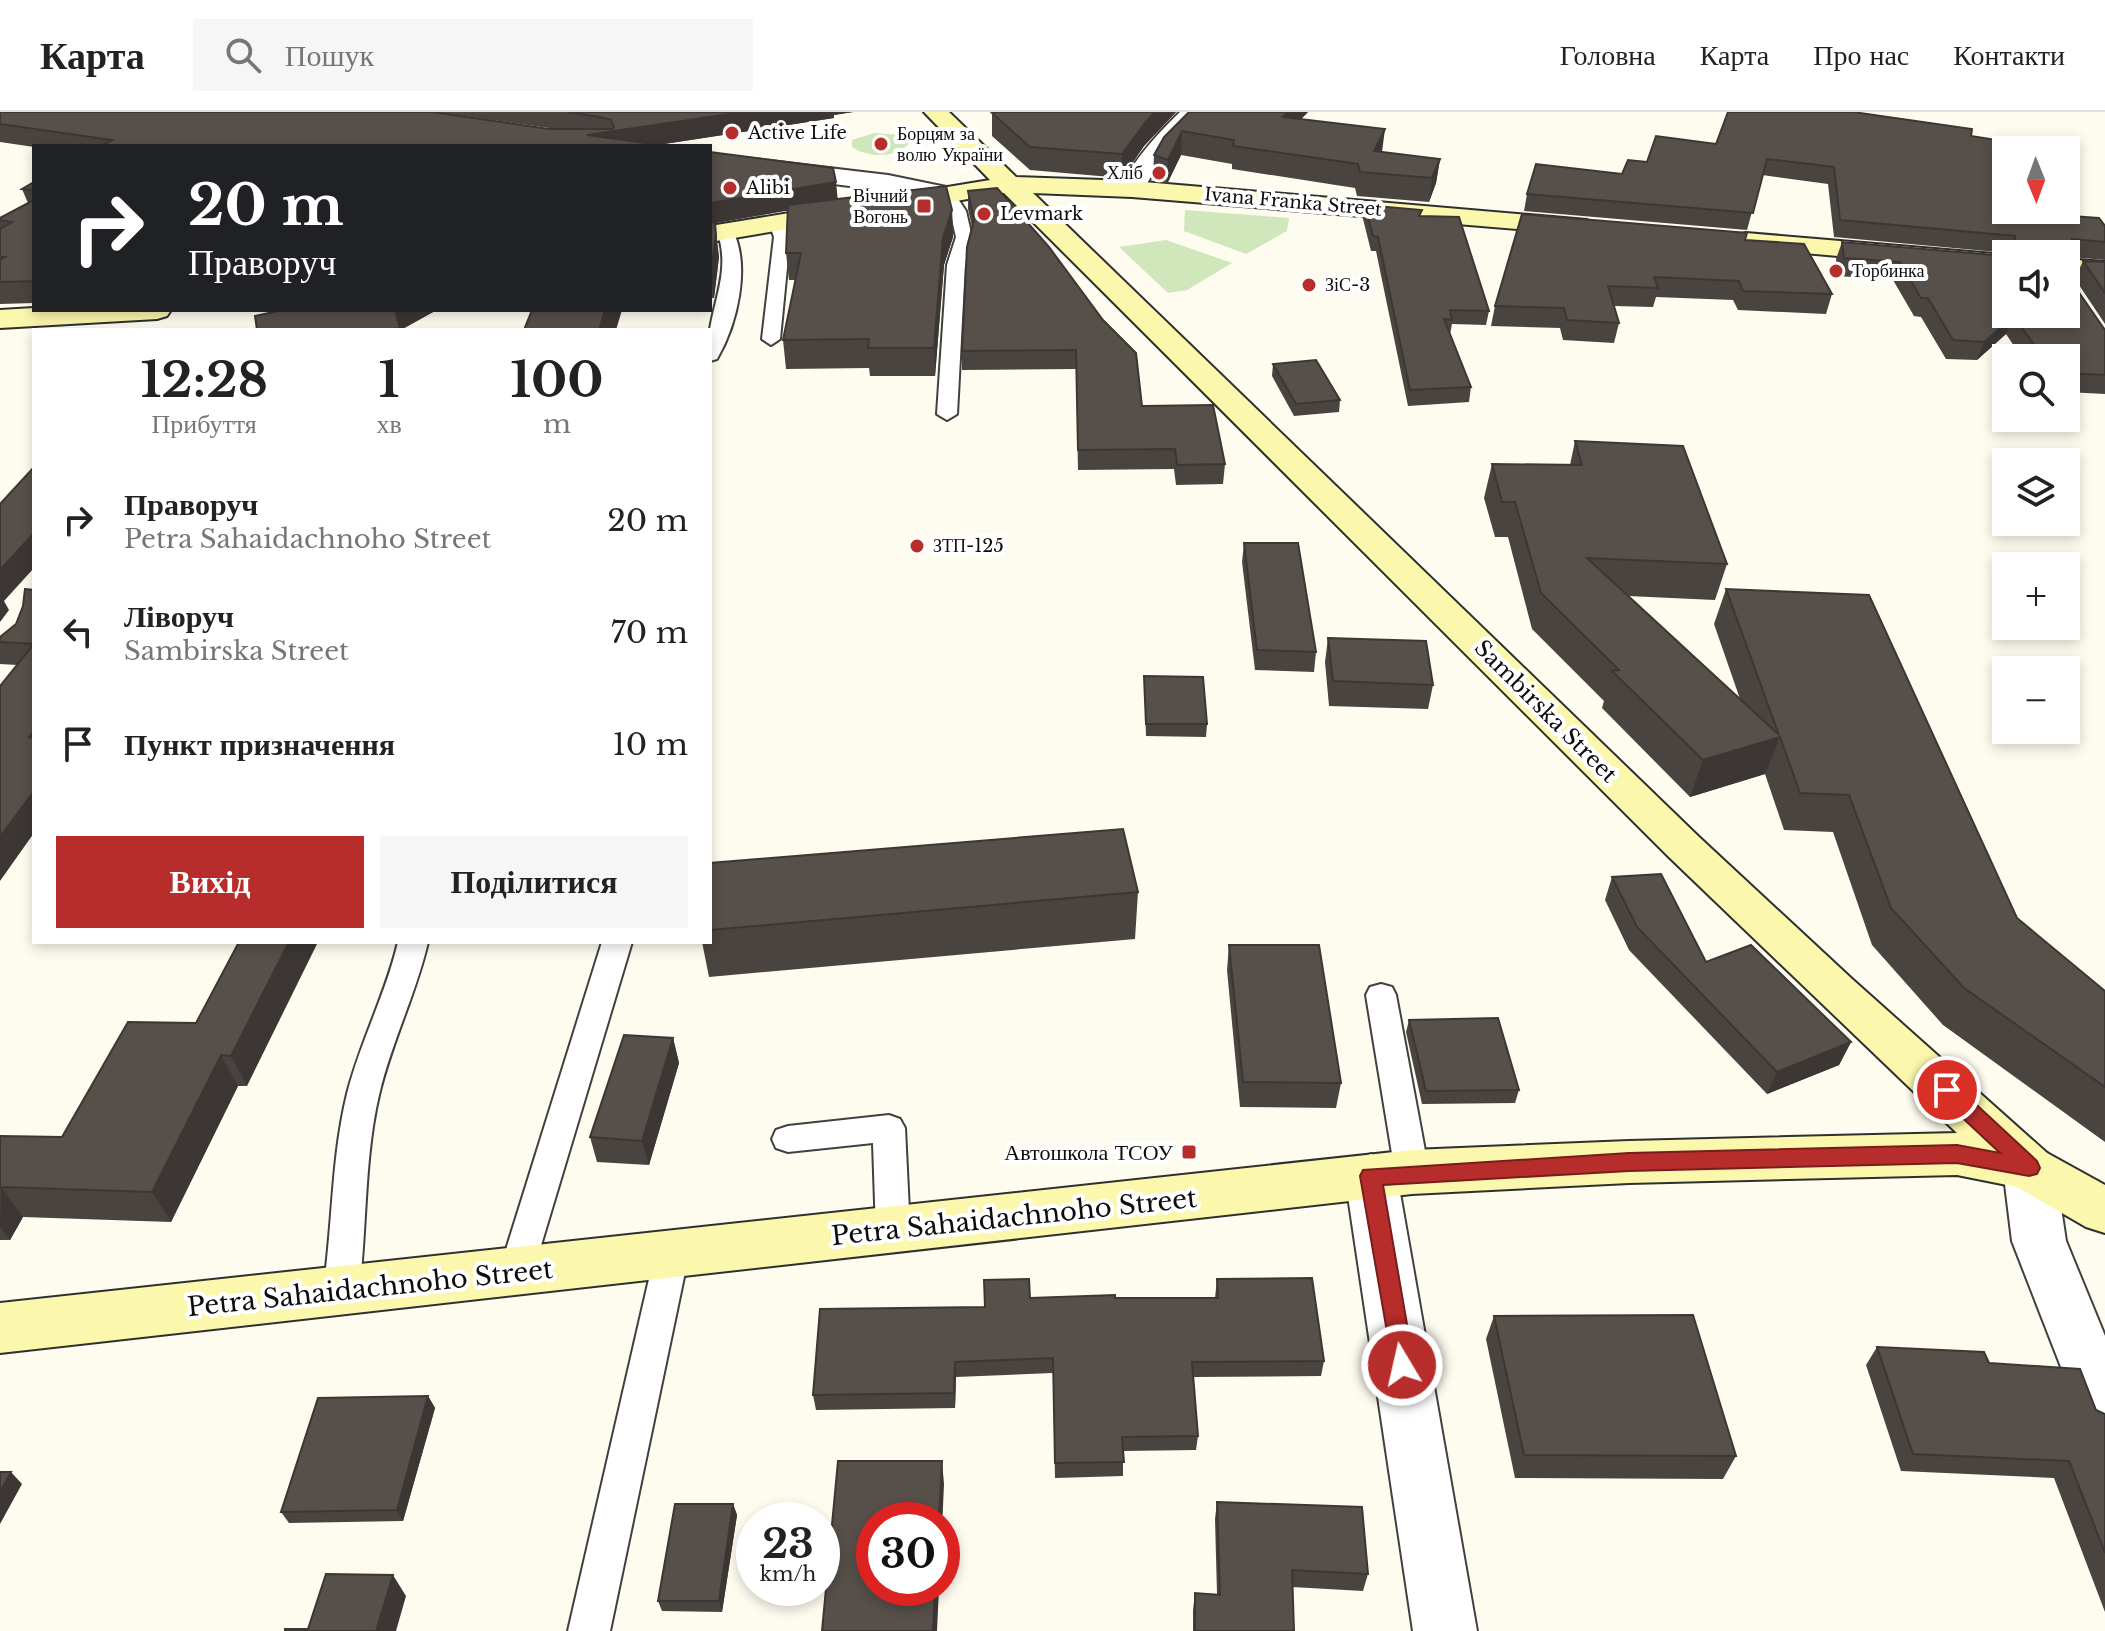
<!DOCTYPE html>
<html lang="uk">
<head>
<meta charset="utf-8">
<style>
	:root { --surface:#fff; --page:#f6f6f6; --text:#222; --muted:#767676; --line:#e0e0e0; --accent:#b72d2b }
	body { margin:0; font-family:"Libre Baskerville",serif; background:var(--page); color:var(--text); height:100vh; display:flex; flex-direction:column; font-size:30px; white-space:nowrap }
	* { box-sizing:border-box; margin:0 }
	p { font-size:26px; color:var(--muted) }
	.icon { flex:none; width:44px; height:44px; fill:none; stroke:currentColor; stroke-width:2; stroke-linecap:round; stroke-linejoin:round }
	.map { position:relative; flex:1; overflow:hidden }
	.sheet { position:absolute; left:32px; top:216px; width:680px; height:616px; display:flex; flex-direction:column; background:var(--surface); border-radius:0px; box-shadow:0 4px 12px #0003 }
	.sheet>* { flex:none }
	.hud { position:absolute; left:32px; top:32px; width:680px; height:168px; border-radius:0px; box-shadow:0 4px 12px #0003; background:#202124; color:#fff; overflow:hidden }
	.needle { width:52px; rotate:179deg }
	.tools { position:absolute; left:1992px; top:24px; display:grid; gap:16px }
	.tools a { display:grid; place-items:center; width:88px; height:88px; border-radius:0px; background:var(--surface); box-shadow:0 4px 12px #0003; font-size:40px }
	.speed { position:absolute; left:736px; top:1390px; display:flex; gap:16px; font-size:40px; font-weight:700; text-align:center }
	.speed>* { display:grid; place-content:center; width:104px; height:104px; border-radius:50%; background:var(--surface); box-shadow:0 4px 12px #0003; line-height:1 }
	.speed small { font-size:20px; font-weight:400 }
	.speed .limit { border:12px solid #d22; background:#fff; color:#111 }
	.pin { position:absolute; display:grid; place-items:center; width:68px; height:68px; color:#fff; margin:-34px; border:4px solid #fff; border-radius:50%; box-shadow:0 2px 8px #0007 }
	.me { position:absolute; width:88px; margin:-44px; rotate:351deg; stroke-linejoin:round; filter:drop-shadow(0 0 6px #0008) }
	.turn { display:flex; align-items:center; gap:28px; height:168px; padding:0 24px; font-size:36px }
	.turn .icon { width:104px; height:104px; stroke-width:2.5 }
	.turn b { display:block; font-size:56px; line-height:68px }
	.eta { display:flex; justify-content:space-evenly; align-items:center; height:136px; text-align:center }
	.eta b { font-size:48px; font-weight:700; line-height:56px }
	.cta { display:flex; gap:16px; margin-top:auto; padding:16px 24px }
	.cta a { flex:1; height:92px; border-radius:0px; background:var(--accent); color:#fff; font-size:32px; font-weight:700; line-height:92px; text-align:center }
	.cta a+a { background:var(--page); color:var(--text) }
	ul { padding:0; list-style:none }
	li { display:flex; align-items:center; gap:24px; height:112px; padding:0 24px }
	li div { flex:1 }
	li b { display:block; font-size:30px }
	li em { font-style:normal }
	header { display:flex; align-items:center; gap:48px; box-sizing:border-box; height:112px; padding:0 40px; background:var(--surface); border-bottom:2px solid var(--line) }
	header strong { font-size:38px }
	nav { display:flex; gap:44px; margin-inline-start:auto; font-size:28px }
	.search { width:560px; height:72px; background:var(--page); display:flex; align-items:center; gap:20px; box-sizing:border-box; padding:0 28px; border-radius:0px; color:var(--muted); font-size:30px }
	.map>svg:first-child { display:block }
	.green { fill:#cfe7ba }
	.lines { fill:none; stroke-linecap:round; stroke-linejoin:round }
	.lane-casing { stroke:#404040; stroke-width:4 }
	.street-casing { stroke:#404040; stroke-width:4 }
	.secondary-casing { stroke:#2f2f2f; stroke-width:4 }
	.lane { fill:#fff; fill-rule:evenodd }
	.street { fill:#fff; fill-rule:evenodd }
	.secondary { fill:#fbf7ad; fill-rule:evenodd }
	.wall { fill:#4a4440 }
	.shaded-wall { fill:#3c3734 }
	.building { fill:#564f4a; stroke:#3c3734; stroke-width:2 }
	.route { fill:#b72d2b; stroke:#771d1c; stroke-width:2 }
	.poi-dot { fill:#b72d2b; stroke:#fff; stroke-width:3 }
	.labels { text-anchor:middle; stroke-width:8; stroke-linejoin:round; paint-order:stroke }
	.far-poi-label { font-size:18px; fill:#0d0d0d; stroke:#fff; text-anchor:start }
	.far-street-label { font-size:18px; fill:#0d0d0d; stroke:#fff }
	.street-label { font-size:22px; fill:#0d0d0d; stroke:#fff }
	.poi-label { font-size:22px; fill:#0d0d0d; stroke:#fff; text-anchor:end }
	.near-street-label { font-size:26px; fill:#0d0d0d; stroke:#fff }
</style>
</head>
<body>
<header>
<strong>Карта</strong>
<div class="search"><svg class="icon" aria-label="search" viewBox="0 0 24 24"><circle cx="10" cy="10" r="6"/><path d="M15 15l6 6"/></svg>Пошук</div>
<nav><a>Головна</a><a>Карта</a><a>Про нас</a><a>Контакти</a></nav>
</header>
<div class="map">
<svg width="2105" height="1519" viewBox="0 0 2105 1519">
	<rect width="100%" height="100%" fill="#fefcef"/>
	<!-- green -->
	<g class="green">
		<path d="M874 21 900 23 909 29 908 33C893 46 868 46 852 35V28Z"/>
		<polygon points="1185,98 1289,106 1287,119 1246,142 1184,119"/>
		<polygon points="1166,128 1232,151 1187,178 1168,181 1119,135"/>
	</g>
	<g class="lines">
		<defs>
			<g id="lane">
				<polygon points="947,77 953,79 966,99 972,125 965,153 957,302 947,308 937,302 947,153 956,125 950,99 939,82"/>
				<polygon points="777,106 783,107 790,125 780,227 771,233 762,227 774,125 769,111"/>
				<path d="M725 114 731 115C752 152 737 213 717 247L710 249C710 239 708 227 710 217 716 182 730 155 717 119Z"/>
				<path d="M398 830H428C416 882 391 931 379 983 364 1047 367 1114 359 1179L353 1190 341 1194 329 1190 323 1179C333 1114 331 1047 347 982 360 930 386 882 398 830Z"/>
				<polygon points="602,830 632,830 533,1160 528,1171 516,1175 504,1171 499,1160"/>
				<polygon points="1381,872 1392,875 1396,883 1429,1060 1424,1070 1412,1074 1400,1070 1395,1060 1366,883 1370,875"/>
				<polygon points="889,1003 900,1007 905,1016 910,1120 905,1130 893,1135 881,1130 876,1120 873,1031 788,1040 776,1036 772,1027 776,1018 788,1014"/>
				<polygon points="672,1126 684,1130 689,1141 610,1519 568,1519 655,1141 660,1130"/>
			</g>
			<g id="street">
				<path d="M1180 0H1205L1161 47 1141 82H1123L1119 77C1135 47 1155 24 1180 0Z"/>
				<polygon points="710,42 888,63 956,77 960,82 956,87 947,90 888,79 710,56"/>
				<polygon points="2029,1035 2047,1041 2055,1056 2066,1129 2105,1224 2105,1322 2084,1314 2012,1129 2003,1056 2011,1041"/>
				<polygon points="1371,1042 1389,1049 1397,1064 1477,1519 1413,1519 1345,1064 1353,1049"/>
			</g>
			<g id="secondary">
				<polygon points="924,0 949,0 1016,65 1132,69 1587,108 1591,114 1587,120 1578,122 1132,85 1033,81 1699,725 1852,867 2047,1041 2105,1073 2105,1121 2086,1115 2017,1075 1957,1063 1629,1071 1412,1082 0,1241 0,1191 1412,1038 1629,1029 1957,1021 1669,745 1004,81 710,130 710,114 990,68"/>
				<polygon points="1746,121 2006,143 2006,159 1737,135 1733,129 1737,123"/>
				<polygon points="2066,147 2105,150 2105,166 2066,163"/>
				<polygon points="34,196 34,198 171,198 167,204 157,207 0,216 0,198"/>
			</g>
		</defs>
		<!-- lane casing -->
		<use href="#lane" class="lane-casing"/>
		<!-- street casing -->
		<use href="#street" class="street-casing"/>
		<!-- secondary casing -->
		<use href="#secondary" class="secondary-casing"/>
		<!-- lane -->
		<use href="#lane" class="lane"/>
		<!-- street -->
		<use href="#street" class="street"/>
		<!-- secondary -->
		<use href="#secondary" class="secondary"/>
	</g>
	<!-- wall -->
	<g class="wall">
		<polygon points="0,0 549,17 556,17 435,0 853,0 834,3 834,6 658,33 667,34 34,34 34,35 0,30"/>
		<polygon points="994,0 1176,0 1144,34 1122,66 1030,58 992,24 992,1 995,1"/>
		<polygon points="1189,0 1308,0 1301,7 1382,40 1440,47 1436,71 1429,90 1357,84 1355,76 1232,57 1232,52 1181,43 1167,72 1153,67 1154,43"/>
		<polygon points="1971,24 2042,102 2105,114 2105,148 2071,145 2071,169 2105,218 2105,282 2066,280 2066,246 2022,246 2006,222 1977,248 1946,247 1921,205 1914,204 1893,168 1838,164 1836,147 1842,130 2006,144 2006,202 2066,142 2008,142 2008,141 1834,125 1828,72 1762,63 1747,118 1524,99 1527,82 1622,62 1647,50 1716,32"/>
		<polygon points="710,40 838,87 952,98 953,125 944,153 935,264 870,264 869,256 786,257 783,228 796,168 789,168 786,141 788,98 715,111 719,145 714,186 710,186"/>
		<polygon points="34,70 34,191 0,192 0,106 28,91 22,77"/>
		<polygon points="968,79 1142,294 1225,352 1223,372 1176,373 1174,357 1078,358 1076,257 962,258 962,239 972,115 968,97"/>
		<polygon points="1365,93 1421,104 1489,199 1486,213 1452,212 1450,222 1471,275 1469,290 1408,294 1376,139 1371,139 1363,107"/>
		<polygon points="1745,128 1832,182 1826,202 1738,198 1733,188 1656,185 1653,195 1614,194 1619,211 1614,231 1563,228 1560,216 1491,214 1495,194"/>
		<polygon points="2083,149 2105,150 2105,212 2075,167"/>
		<polygon points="1273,252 1340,288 1339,300 1294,304 1272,264"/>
		<polygon points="1575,329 1727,452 1715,488 1628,484 1740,587 1714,512 1726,477 2017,806 2105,975 2105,1030 1943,913 1872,833 1833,720 1784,718 1765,662 1690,685 1602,596 1604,589 1532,517 1508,425 1495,425 1484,386 1492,352 1570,353"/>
		<polygon points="1244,431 1316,540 1314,560 1255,558 1242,450"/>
		<polygon points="34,478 34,721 17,553 0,552 0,525 16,512"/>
		<polygon points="1328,526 1433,573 1428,597 1329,594 1325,550"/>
		<polygon points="1144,564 1207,612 1206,625 1146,624"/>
		<polygon points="710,751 1138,780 1135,827 709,865 702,830 710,830"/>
		<polygon points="1612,765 1706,850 1851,930 1839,953 1767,982 1629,838 1605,788"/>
		<polygon points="239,830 247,974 238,974 171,1110 23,1105 10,1128 0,1128 0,1024 62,1025 196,911"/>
		<polygon points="1229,833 1341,971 1336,996 1240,995 1227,858"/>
		<polygon points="1409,908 1519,978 1515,991 1422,992 1406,920"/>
		<polygon points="673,926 679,951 649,1053 597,1050 590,1025"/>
		<polygon points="1217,1167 1324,1249 1321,1264 1193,1265 1198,1324 1196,1338 1123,1339 1123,1364 1055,1366 1053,1261 956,1265 955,1296 816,1298 813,1283 985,1195 1030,1186 1215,1186"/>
		<polygon points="1494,1204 1736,1344 1723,1367 1515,1366 1486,1227"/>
		<polygon points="1877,1235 1989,1251 2105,1302 2105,1500 2054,1366 1901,1359 1866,1253"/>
		<polygon points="428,1284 435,1296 403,1409 289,1411 281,1400"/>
		<polygon points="1217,1390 1368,1462 1363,1479 1292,1475 1294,1519 1193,1519 1193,1498 1195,1481 1217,1482 1215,1407"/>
		<polygon points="733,1392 737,1403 722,1500 662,1499 658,1489"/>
	</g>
	<!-- shaded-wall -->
	<g class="shaded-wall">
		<polygon points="743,0 833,0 834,6 650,34 587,23"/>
		<polygon points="833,0 853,0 834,3"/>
		<polygon points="1155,0 1176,0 1144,34 1122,66 1122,42 1145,11"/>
		<polygon points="1288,0 1308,0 1280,28 1283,5"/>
		<polygon points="1385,17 1382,40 1371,63 1374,39"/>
		<polygon points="1182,19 1181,43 1167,72 1168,48"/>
		<polygon points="1440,47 1436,71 1429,90 1432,66"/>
		<polygon points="836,70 838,90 710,112 710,91"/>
		<polygon points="952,98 953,125 944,153 935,264 934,236 943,126"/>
		<polygon points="716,124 719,145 714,186 711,164"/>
		<polygon points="395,198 437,198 401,218"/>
		<polygon points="605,198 622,198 616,218 599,218"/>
		<polygon points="2014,204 2006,222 1977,248 1984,230"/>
		<polygon points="34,421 34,456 4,489 9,498 0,510 0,458"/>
		<polygon points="1780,625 1765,662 1690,685 1703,648"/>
		<polygon points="34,679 34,721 0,769 0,725"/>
		<polygon points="289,830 318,830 247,974 231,944"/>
		<polygon points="673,926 679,951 649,1053 642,1029"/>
		<polygon points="1851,930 1839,953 1767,982 1777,960"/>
		<polygon points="221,943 238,974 171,1110 152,1080"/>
		<polygon points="1,1075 23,1105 10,1128 0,1115"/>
		<polygon points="955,1250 956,1265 955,1296 954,1281"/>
		<polygon points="428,1284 435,1296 403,1409 397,1398"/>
		<polygon points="942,1349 944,1372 942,1417 942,1408 939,1408"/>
		<polygon points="11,1360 22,1372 0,1412 0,1380"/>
		<polygon points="733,1392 737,1403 722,1500 719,1489"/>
		<polygon points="393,1463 406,1484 396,1519 376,1519"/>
		<polygon points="935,1476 939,1476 937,1519 933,1519"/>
	</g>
	<!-- building -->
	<g class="building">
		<polygon points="0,0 432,0 549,17 612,17 614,15 611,8 600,5 567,0 743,0 587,23 667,34 101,34 112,28 0,12"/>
		<polygon points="999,0 1155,0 1145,11 1122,42 1030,35 992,1"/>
		<polygon points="1189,0 1288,0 1283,5 1385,17 1374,39 1440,47 1432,66 1360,60 1358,52 1233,34 1234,28 1182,19 1168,48 1154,43 1164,25"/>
		<polygon points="1728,0 1853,0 1972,17 1971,24 2053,37 2052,38 2006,38 2006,98 2043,98 2042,102 2099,106 2105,114 2105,130 2072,127 2071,169 2105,218 2105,263 2066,261 2066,246 2043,246 2014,204 1984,230 1953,228 1928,186 1921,186 1900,150 1844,146 1842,130 2006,144 2006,202 2066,202 2066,142 2016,142 2015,124 1840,108 1834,55 1767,47 1753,101 1527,82 1536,52 1622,62 1628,48 1647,50 1656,24 1716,32"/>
		<polygon points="710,40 833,56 836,70 710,91"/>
		<polygon points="34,70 34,78 22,77"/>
		<polygon points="946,74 952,98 943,126 934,236 868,236 869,227 783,228 801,141 786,141 788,93"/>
		<polygon points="997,76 1049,135 1103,208 1136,241 1142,294 1213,293 1225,352 1177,353 1175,337 1078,338 1076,238 962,239 967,135 974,108 968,79"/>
		<polygon points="34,88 34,169 0,170 0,148 5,145 0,145 0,117 12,110 0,108 0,106"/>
		<polygon points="1365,93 1422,98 1419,104 1459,105 1489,199 1450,198 1452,208 1444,207 1471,275 1410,278 1378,125 1373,124"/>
		<polygon points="1522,102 1747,121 1745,128 1804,132 1832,182 1743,179 1739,169 1654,165 1658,176 1608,174 1619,211 1567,208 1564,196 1495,194"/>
		<polygon points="710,110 715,111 716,124 710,164"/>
		<polygon points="2083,149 2105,150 2105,181"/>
		<polygon points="282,198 395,198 400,216 387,218 257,218 255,204"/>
		<polygon points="532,198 605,198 599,218 524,218"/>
		<polygon points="1316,248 1340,288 1296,292 1273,252"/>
		<polygon points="1575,329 1683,334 1727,452 1587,446 1779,623 1726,477 1869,483 2017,806 2105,879 2105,975 1964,876 1891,796 1849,683 1800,681 1780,625 1703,648 1612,559 1619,558 1541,481 1515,390 1502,390 1492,352 1582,353"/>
		<polygon points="34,355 34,421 0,458 0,392"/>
		<polygon points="1244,431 1298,431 1316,540 1257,538"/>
		<polygon points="25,477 34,478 34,619 29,625 34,626 34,679 0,725 0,574 34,532 0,530 0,525 16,512 23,494"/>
		<polygon points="1328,526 1426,529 1433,573 1333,569"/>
		<polygon points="1144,564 1203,565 1207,612 1146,612"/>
		<polygon points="1123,717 1138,780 710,818 710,751"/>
		<polygon points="1661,762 1706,850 1751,833 1851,930 1777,960 1637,815 1612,765"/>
		<polygon points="239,830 289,830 231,944 221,943 152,1080 1,1075 0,1077 0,1024 62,1025 128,910 196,911"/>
		<polygon points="1229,833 1319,833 1341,971 1243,970"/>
		<polygon points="1498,906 1519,978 1426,979 1409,908"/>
		<polygon points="624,923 673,926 642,1029 590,1025"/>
		<polygon points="1312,1166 1324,1249 1192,1250 1198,1324 1122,1325 1124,1350 1055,1351 1053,1246 955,1250 954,1281 813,1283 820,1197 985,1195 984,1168 1029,1167 1030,1186 1115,1183 1115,1186 1218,1186 1217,1167"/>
		<polygon points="1693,1203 1736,1344 1524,1343 1494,1204"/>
		<polygon points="1877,1235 1984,1240 1989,1251 2080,1257 2096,1298 2105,1302 2105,1441 2069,1349 1913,1342"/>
		<polygon points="428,1284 397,1398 281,1400 318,1286"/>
		<polygon points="838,1349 942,1349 939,1408 874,1408 874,1476 935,1476 933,1519 822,1519"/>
		<polygon points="0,1360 11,1360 0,1380"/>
		<polygon points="1217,1390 1362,1395 1368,1462 1292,1458 1294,1519 1195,1519 1195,1481 1220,1483"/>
		<polygon points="675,1392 733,1392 719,1489 658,1489"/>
		<polygon points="326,1462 393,1463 376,1519 285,1519 285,1517 308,1517"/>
	</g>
	<!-- route -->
	<polygon class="route" points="1947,970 1954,972 2037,1049 2040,1056 2037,1062 2029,1064 1957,1051 1629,1059 1383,1073 1414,1253 1410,1260 1402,1264 1394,1260 1360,1064 1363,1058 1629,1041 1957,1033 2000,1041 1939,984 1936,978 1939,972"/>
	<!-- markers -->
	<g class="poi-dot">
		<circle cx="732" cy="21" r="8"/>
		<circle cx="881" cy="32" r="8"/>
		<circle cx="1159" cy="61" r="8"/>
		<circle cx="730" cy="76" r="8"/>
		<rect x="916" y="86" width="16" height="16" rx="4"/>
		<circle cx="984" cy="102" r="8"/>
		<circle cx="1836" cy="159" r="8"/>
		<circle cx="1309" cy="173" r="8"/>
		<circle cx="917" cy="434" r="8"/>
		<rect x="1181" y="1032" width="16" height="16" rx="4"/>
	</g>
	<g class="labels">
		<!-- far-poi labels -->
		<g class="far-poi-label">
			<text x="748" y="27">Active Life</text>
			<text x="897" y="28">Борцям за<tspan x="897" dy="21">волю України</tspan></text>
			<text x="1143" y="67" text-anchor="end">Хліб</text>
			<text x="746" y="82">Alibi</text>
			<text x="908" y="90" text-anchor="end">Вічний<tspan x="908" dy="21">Вогонь</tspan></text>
			<text x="1000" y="108">Levmark</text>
			<text x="1852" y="165">Торбинка</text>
			<text x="1325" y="179">ЗіС-3</text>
			<text x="933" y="440">ЗТП-125</text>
		</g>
		<!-- far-street labels -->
		<g class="far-street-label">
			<text transform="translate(1293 90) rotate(5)" y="6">Ivana Franka Street</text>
		</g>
		<!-- street labels -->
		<g class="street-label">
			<text transform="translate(1546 599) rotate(45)" y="8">Sambirska Street</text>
		</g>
		<!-- poi labels -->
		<g class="poi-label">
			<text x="1173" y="1048">Автошкола ТСОУ</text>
		</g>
		<!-- near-street labels -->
		<g class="near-street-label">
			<text transform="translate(1014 1105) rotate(-6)" y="9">Petra Sahaidachnoho Street</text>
			<text transform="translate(370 1176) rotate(-6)" y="9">Petra Sahaidachnoho Street</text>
		</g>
	</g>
</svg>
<div class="tools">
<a><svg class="needle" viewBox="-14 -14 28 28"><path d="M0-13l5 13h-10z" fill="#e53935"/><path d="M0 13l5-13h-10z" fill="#767676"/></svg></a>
<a><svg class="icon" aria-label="sound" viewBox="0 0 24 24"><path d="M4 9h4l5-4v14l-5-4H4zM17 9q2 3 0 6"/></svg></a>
<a><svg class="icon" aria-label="search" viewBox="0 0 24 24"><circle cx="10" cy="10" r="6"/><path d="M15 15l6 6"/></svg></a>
<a><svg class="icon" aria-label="layers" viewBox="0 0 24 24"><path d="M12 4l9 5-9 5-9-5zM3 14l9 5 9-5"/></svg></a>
<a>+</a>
<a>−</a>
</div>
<div class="speed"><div>23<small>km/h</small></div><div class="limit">30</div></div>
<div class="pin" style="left:1947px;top:978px;background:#d93025"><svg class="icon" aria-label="arrive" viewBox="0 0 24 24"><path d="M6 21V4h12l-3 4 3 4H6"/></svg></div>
<svg class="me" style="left:1402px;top:1253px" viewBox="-20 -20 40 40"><circle r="17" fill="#b72d2b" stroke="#fff" stroke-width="3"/><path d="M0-11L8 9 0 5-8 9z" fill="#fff"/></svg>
<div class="hud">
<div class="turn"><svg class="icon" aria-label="right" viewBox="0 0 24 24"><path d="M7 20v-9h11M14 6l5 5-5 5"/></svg><div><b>20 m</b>Праворуч</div></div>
</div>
<section class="sheet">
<div class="eta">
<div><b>12:28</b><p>Прибуття</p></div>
<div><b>1</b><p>хв</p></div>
<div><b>100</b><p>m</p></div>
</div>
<ul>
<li><svg class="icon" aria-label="right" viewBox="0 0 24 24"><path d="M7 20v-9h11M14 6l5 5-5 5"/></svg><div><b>Праворуч</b><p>Petra Sahaidachnoho Street</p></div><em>20 m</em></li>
<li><svg class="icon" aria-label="left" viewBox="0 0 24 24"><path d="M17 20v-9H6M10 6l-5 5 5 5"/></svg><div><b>Ліворуч</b><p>Sambirska Street</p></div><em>70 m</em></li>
<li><svg class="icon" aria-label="arrive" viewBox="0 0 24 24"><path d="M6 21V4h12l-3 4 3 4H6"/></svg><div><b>Пункт призначення</b></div><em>10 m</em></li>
</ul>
<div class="cta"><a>Вихід</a><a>Поділитися</a></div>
</section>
</div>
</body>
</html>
